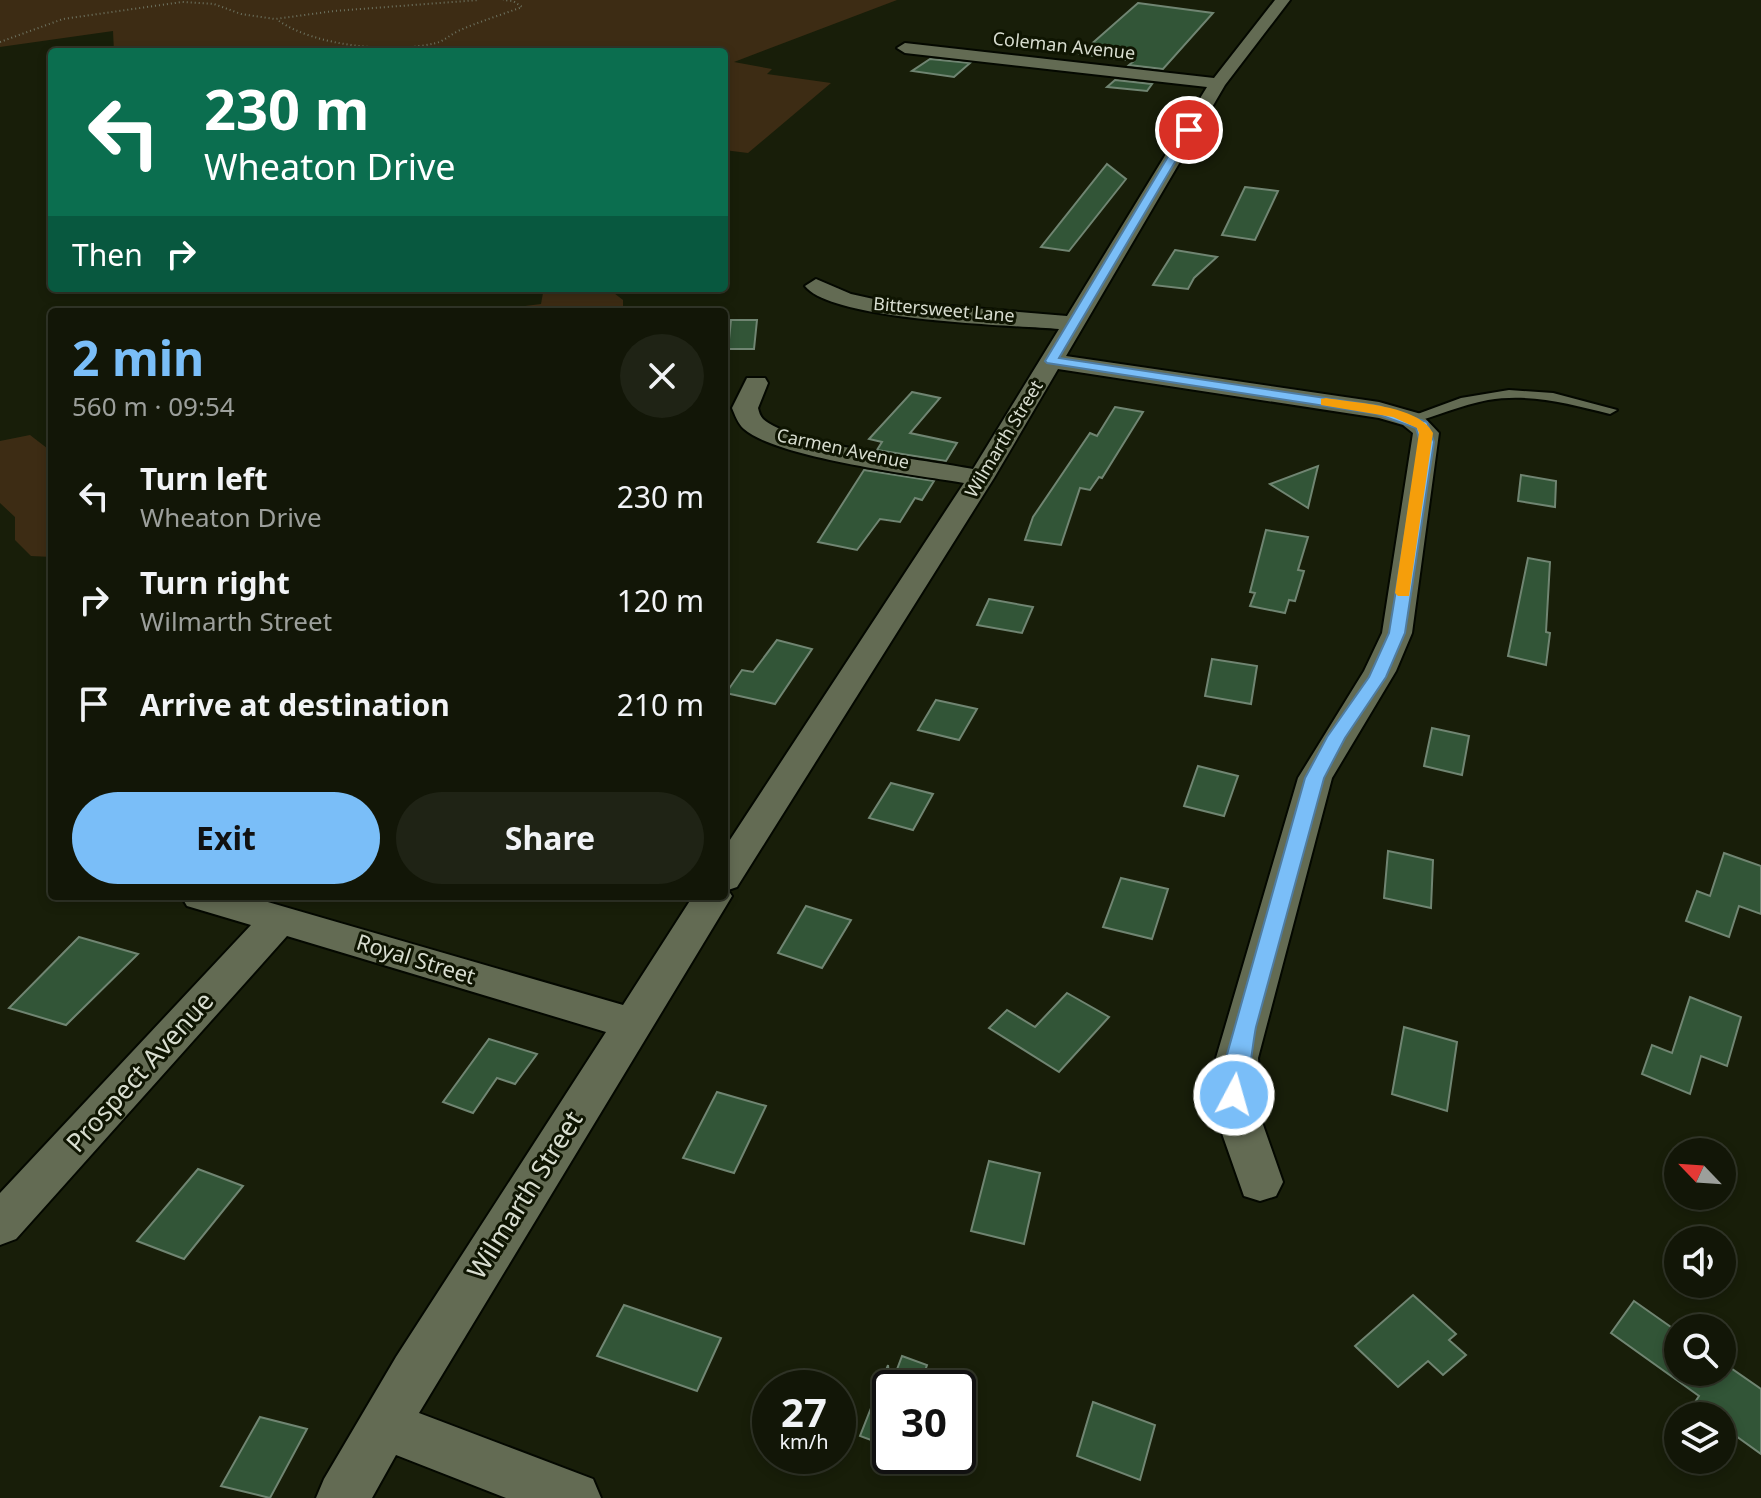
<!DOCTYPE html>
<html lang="en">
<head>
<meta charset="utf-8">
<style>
	:root { --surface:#121607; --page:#1f2315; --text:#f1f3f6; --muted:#9c9f9b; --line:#313528; --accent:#7abef8 }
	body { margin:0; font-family:"Noto Sans",sans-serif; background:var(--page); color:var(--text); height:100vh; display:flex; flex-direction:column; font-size:30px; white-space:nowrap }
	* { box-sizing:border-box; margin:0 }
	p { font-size:26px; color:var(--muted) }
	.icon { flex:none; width:44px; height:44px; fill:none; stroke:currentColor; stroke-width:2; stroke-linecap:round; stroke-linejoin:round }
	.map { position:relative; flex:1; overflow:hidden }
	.sheet { position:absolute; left:48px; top:308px; width:680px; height:592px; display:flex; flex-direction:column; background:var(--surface); border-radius:8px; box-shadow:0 4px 12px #0003,0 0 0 2px var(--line) }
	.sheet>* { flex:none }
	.guide { position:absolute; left:48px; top:48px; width:680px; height:244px; border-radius:8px; box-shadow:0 4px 12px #0003,0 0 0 2px var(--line); background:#0b6e4f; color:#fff; overflow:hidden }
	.needle { width:52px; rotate:295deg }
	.buttons { position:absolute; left:1664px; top:1138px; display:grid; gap:16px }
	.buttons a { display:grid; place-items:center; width:72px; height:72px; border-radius:50%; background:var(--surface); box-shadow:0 4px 12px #0003,0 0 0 2px var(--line); font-size:40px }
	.speed { position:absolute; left:752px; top:1370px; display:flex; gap:16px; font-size:40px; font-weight:700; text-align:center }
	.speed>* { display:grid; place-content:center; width:104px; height:104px; border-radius:50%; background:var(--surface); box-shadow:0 4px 12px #0003,0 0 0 2px var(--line); line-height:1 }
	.speed small { font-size:20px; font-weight:400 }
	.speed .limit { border:4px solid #111; border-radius:12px; background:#fff; color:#111 }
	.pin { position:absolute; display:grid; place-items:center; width:68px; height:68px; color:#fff; margin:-34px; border:4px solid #fff; border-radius:50%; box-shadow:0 2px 8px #0007 }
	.me { position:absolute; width:88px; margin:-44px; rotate:6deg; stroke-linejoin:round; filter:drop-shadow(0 0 6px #0008) }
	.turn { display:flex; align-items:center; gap:28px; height:168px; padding:0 24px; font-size:36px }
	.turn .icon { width:104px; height:104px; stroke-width:2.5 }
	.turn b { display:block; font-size:56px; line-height:68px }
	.then { display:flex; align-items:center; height:76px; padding:0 24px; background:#0003; gap:16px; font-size:30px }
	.round { display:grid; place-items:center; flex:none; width:84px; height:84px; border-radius:42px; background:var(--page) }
	.headline { display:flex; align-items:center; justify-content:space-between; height:136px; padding:0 24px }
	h1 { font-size:48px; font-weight:700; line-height:60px; color:var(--accent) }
	.button { display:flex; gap:16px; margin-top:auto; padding:16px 24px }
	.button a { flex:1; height:92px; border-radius:48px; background:var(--accent); color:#111; font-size:32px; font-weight:700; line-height:92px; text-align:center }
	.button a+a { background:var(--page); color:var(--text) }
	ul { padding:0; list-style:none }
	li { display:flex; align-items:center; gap:24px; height:104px; padding:0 24px }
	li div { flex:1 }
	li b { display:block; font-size:30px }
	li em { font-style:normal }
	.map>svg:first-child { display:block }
	.green { fill:#3d2c14 }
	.building { fill:#325537; stroke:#708572; stroke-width:2 }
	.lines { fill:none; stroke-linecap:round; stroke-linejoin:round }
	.lane-casing { stroke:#040800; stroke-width:4 }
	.street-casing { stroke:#040800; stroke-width:4 }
	.path { stroke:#6e7462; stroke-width:2; stroke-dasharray:1 3; stroke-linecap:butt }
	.lane { fill:#636b53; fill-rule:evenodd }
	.street { fill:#636b53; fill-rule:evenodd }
	.route { fill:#7abef8; stroke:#4f7ca1; stroke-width:2 }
	.slow { fill:#f59e0b }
	.labels { text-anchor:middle; stroke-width:6; stroke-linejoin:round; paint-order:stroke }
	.far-street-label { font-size:18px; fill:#d8ddd0; stroke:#0f1502 }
	.street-label { font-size:22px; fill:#d8ddd0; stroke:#0f1502 }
	.near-street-label { font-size:26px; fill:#d8ddd0; stroke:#0f1502 }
</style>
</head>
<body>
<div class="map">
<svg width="1761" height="1498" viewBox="0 0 1761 1498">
	<rect width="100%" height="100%" fill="#181e09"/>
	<!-- green -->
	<g class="green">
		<polygon points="0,0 897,0 734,62 772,69 767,74 831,83 748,153 724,150 724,52 114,52 113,31 0,47"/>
		<polygon points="551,288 599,288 610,290 623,300 623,312 522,312 517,307 541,304 543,293"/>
		<polygon points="30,435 52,452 52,557 31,556 15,540 15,517 0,503 0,441"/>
	</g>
	<!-- building -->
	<g class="building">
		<polygon points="1138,3 1213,13 1163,69 1129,65 1134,61 1080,54"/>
		<polygon points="930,59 970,63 954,77 912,71"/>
		<polygon points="1115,80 1152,84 1147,91 1107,87"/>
		<polygon points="1107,164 1126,179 1069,251 1041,247"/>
		<polygon points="1245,187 1278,191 1255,240 1222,235"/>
		<polygon points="1175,250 1217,257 1194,278 1188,289 1153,285"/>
		<polygon points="731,320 757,320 754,349 728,349"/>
		<polygon points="912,392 940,398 910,433 957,443 946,461 877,450 882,442 869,439"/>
		<polygon points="1115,407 1143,412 1102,478 1099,477 1090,490 1080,488 1061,545 1025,540 1033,517 1090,433 1097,436"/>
		<polygon points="1318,466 1308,508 1270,484"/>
		<polygon points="864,470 934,481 922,500 915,498 900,522 880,519 857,550 818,542"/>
		<polygon points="1521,475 1556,481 1555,507 1518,501"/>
		<polygon points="1266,530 1308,537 1298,570 1304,571 1295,601 1289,600 1285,613 1250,606 1255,593 1250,592"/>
		<polygon points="1528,558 1550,562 1546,632 1550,633 1546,665 1508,656"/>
		<polygon points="989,599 1033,607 1022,633 977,625"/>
		<polygon points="777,640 812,649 775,704 726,693 742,670 753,672"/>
		<polygon points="1212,659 1257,666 1251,704 1205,696"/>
		<polygon points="936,700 977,709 959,740 918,730"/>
		<polygon points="1432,728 1469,736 1462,775 1424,766"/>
		<polygon points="1198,766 1238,776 1224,816 1184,806"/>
		<polygon points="891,783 933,794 913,830 869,818"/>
		<polygon points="1388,851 1433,860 1431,908 1384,898"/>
		<polygon points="1724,853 1761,866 1761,914 1739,906 1729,937 1686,921 1697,891 1710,896"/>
		<polygon points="1121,878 1168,889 1152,939 1103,927"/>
		<polygon points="806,906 851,920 822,968 778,953"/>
		<polygon points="79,937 138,954 66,1025 9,1008"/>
		<polygon points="1067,993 1109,1017 1059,1072 989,1028 1007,1010 1035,1027"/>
		<polygon points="1690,997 1741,1017 1727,1066 1701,1056 1690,1094 1642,1074 1652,1045 1672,1053"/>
		<polygon points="1404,1027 1457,1042 1447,1111 1392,1094"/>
		<polygon points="489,1039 537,1054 515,1084 497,1078 473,1113 443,1102"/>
		<polygon points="717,1092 766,1106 734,1173 683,1158"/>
		<polygon points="989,1161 1040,1173 1024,1244 971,1231"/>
		<polygon points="198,1169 243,1186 184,1259 137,1241"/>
		<polygon points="1413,1295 1456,1334 1449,1340 1466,1355 1443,1375 1428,1361 1398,1387 1355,1346"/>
		<polygon points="1634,1301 1678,1332 1678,1372 1722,1372 1722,1362 1761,1389 1761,1454 1722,1426 1722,1416 1708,1416 1693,1405 1699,1396 1611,1333"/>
		<polygon points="624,1305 721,1338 697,1391 597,1356"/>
		<polygon points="902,1356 927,1365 919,1388 890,1388 890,1447 860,1436 888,1365 890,1388"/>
		<polygon points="1093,1402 1155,1425 1140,1480 1077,1456"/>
		<polygon points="260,1417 307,1429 270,1498 221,1486"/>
	</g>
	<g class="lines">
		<defs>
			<path id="lane" d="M1509 390 1553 393 1617 410 1610 414C1570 404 1530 393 1488 400 1461 405 1437 416 1411 423L1404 419 1461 398Z"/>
			<path id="street" d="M1275 0H1290L1225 85 1066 356 1379 402 1421 414 1439 433 1412 633 1396 671 1332 778 1258 1058 1262 1122 1283 1182 1276 1196 1260 1201 1244 1196 1218 1122 1216 1058 1298 778 1364 671 1382 633 1413 433 1403 425 1379 418 1058 369 994 478 737 887 728 890 732 896 726 906 419 1413 593 1479 601 1498H506L396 1455 372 1498H316L324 1479 396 1357 606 1032 287 936 16 1239 0 1245V1193L251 925 187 906 181 896H247L623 1005 693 896H724V849L964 483C917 475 777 458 744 429 738 424 735 415 732 408L747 378H765L768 383 758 408C759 412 760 416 763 419 789 444 932 461 973 469L1059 329C1011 325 832 321 805 286L816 279 851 294 878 300 1067 316 1207 87 905 53 897 48 905 43 1214 78Z"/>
		</defs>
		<!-- lane casing -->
		<use href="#lane" class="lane-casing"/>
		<!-- street casing -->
		<use href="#street" class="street-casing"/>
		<!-- path -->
		<g class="path">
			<path d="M279 21C315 46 393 54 436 43 444 41 450 35 458 31 478 22 501 15 522 7L513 1 503 0"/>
			<polyline points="0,42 63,19 182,2 214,4 241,14 275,19 334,11 479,0"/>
		</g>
		<!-- lane -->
		<use href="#lane" class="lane"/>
		<!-- street -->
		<use href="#street" class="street"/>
	</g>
	<!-- route -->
	<path class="route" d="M1189 128 1194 130 1059 358 1379 406 1427 422 1434 442 1405 633 1386 677 1345 738 1324 778 1256 1027C1252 1046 1249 1088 1242 1101L1234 1104 1226 1101 1222 1095 1226 1058 1305 778 1327 737 1369 677 1389 633 1420 442 1416 428 1377 414 1047 363 1045 361 1184 130Z"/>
	<!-- slow -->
	<path class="slow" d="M1326 398C1355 403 1419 405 1433 433L1409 596H1398L1395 593 1419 433 1417 428 1393 417 1321 405V399Z"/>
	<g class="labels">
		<!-- far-street labels -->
		<g class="far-street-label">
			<text transform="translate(1064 46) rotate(6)" y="6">Coleman Avenue</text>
			<text transform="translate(944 310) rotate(5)" y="6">Bittersweet Lane</text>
			<text transform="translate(1004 439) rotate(-59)" y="6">Wilmarth Street</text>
			<text transform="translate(843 449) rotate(12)" y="6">Carmen Avenue</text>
		</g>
		<!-- street labels -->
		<g class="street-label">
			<text transform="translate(416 959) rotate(17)" y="8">Royal Street</text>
		</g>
		<!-- near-street labels -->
		<g class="near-street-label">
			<text transform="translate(140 1072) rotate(-48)" y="9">Prospect Avenue</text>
			<text transform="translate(525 1195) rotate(-58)" y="9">Wilmarth Street</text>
		</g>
	</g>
</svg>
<div class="buttons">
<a><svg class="needle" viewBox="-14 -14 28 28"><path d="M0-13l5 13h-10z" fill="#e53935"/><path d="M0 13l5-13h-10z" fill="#9c9f9b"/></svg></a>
<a><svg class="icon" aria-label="sound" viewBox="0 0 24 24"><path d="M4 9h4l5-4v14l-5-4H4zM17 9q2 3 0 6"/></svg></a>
<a><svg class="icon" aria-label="search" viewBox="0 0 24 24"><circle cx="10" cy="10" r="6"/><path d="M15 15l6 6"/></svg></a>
<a><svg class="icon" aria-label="layers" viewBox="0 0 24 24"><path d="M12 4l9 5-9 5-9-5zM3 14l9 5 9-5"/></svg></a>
</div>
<div class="speed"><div>27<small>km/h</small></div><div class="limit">30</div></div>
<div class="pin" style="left:1189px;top:130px;background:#d93025"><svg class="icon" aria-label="arrive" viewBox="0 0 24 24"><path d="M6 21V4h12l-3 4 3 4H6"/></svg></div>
<svg class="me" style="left:1234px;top:1095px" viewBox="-20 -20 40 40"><circle r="17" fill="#7abef8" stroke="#fff" stroke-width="3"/><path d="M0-11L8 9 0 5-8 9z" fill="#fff"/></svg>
<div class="guide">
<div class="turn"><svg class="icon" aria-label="left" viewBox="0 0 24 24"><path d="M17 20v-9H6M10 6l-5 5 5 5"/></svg><div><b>230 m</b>Wheaton Drive</div></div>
<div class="then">Then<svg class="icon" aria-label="right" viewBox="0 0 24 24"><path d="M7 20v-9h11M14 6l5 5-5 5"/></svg></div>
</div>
<section class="sheet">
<div class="headline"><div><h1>2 min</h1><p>560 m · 09:54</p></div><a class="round"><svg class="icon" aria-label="close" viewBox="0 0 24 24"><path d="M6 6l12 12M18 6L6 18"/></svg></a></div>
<ul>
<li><svg class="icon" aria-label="left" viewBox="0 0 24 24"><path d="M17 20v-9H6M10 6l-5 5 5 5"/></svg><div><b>Turn left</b><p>Wheaton Drive</p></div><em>230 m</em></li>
<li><svg class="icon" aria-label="right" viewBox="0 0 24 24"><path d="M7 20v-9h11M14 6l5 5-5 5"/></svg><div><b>Turn right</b><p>Wilmarth Street</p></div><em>120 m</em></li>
<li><svg class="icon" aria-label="arrive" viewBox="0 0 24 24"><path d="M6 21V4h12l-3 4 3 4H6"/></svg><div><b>Arrive at destination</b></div><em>210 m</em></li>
</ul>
<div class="button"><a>Exit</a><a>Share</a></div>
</section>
</div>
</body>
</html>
